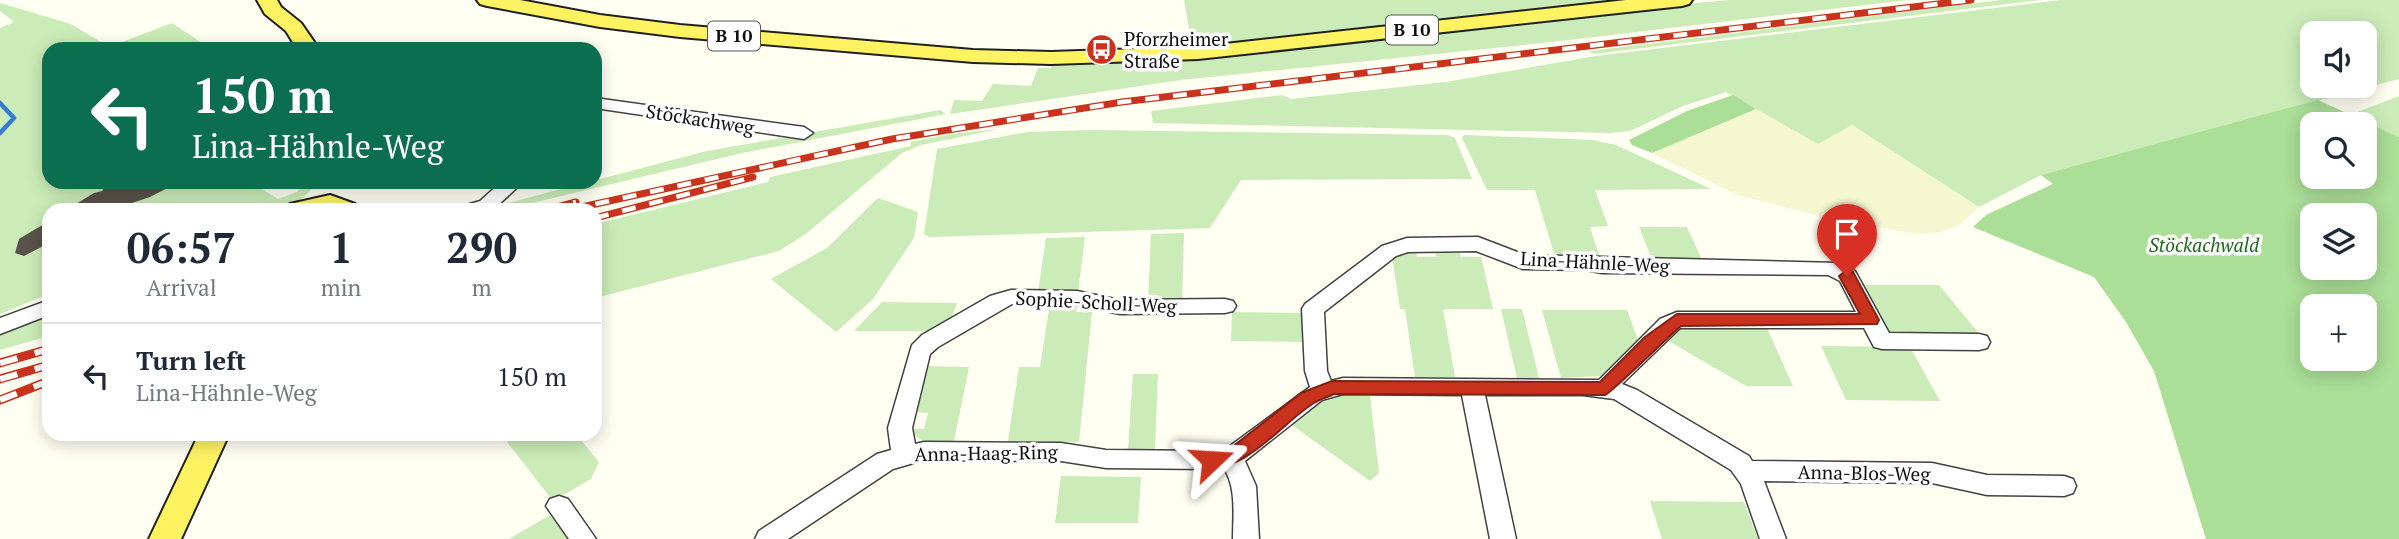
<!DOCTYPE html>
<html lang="en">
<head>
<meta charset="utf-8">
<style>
	:root { --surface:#fff; --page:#f6f6f7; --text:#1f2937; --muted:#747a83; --line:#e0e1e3 }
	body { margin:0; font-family:"PT Serif",serif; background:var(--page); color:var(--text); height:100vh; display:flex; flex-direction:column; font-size:26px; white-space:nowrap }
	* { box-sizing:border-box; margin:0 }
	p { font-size:23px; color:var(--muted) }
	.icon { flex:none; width:38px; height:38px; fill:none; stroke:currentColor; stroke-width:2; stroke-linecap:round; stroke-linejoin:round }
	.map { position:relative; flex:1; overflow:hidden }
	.sheet { position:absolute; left:42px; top:203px; width:560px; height:238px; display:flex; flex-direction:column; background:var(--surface); border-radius:21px; box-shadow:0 4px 18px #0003 }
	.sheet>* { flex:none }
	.top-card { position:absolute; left:42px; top:42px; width:560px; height:147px; border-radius:21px; box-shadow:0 4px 18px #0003; background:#0b6e4f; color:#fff; overflow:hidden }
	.controls { position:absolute; left:2300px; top:21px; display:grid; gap:14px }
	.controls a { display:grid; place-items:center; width:77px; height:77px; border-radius:14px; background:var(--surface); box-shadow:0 4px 18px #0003; font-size:35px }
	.pin { position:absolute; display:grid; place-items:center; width:60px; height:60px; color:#fff; margin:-72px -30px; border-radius:50% 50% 50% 0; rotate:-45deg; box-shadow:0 0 7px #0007 }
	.pin .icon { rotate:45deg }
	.me { position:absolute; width:77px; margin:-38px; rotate:70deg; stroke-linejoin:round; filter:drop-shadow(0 0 5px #0008) }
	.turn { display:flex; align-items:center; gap:24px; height:147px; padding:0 35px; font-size:32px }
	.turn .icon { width:91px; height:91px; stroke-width:2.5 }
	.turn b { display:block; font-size:49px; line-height:60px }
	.eta { display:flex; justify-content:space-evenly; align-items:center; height:119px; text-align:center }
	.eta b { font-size:42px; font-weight:800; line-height:49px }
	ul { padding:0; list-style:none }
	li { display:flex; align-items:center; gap:21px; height:105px; padding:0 35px; border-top:2px solid var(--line) }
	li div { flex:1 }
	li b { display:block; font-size:26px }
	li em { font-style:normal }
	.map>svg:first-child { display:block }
	.farmland { fill:#f4f7d0 }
	.green { fill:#cbecb8; fill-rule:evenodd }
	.forest { fill:#abde97; fill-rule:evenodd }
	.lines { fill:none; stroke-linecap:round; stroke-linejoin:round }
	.stream { stroke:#367bd5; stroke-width:4.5 }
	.building { fill:#59534b }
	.minor-casing { stroke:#424242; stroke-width:3 }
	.major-casing { stroke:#202020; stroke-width:4 }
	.minor { fill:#fff; fill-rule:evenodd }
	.major { fill:#fff362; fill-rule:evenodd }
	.rail-far1-casing { stroke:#c9331e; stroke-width:7 }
	.rail-casing { stroke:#c9331e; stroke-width:9 }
	.rail-far1 { stroke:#fff; stroke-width:4.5; stroke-dasharray:14; stroke-linecap:butt }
	.rail { stroke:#fff; stroke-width:6; stroke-dasharray:18; stroke-linecap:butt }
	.route { fill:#c9331e; stroke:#832114; stroke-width:2 }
	.labels { text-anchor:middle; stroke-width:7; stroke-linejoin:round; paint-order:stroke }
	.shield { fill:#fff; stroke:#575757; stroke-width:2 }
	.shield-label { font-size:18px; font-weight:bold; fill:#0f0f0f }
	.poi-label { font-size:19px; fill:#0f0f0f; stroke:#fff; text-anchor:start }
	.street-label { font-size:19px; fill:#0f0f0f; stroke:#fff }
	.park-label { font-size:19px; font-style:italic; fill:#1e6c1b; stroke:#fff }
</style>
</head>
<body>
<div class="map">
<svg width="2399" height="539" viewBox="0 0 2399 539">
	<rect width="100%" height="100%" fill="#fffff2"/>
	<!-- farmland -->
	<polygon class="farmland" points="1756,109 1818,144 1851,125 1979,207 1960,224 1942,232 1917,234 1824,217 1738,195 1652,153"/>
	<!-- green -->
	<g class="green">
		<polygon points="1184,0 1637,0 1234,44 1191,40"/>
		<path d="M1729 0H1908L1552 42 1181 80 950 114 954 100 982 101 993 84 1031 86 1038 68H1051L1052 65C1279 58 1503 20 1729 0Z"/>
		<polygon points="2001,0 2041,0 1593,54 1590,51"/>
		<path d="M2060 0H2399V79L2041 175 1979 207 1852 125 1818 144 1726 92 1683 106 1630 131 1610 133 1153 123 1151 111 1282 95 1291 99 1446 82 1596 56ZM2312 33H2364V86H2312Z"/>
		<polygon points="0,3 71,24 109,47 172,23 211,49 49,49 49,182 251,182 278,199 297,192 306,182 318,182 303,198 281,210 49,210 49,290 46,292 49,294 0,314 0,28 14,22 0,11"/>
		<polygon points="2399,96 2399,137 2350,115"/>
		<polygon points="940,110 946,114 742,153 503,210 481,210 707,151"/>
		<polygon points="999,129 921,145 902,153 807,233 779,251 595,298 595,224 768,182 770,177 911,146 911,142 950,134"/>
		<polygon points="1089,130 1448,135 1455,138 1472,179 1241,180 1210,228 929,237 924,234 937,149 1028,132"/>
		<polygon points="1464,135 1593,140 1616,145 1711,189 1595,190 1608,226 1590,227 1600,258 1555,257 1535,190 1487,190 1462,138"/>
		<polygon points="878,198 918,212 914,238 873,299 836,332 771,279 827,248"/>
		<polygon points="1639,227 1687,227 1703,262 1653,262"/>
		<polygon points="1184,233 1182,303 1148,302 1151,234"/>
		<polygon points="1085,237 1078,293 1038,292 1046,238"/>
		<polygon points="1416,249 1417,257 1436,257 1435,249 1459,249 1461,257 1481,257 1493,309 1443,309 1455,377 1415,377 1405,309 1400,309 1392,256"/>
		<polygon points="1860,285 1939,285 1981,336 1887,336"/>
		<polygon points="882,302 957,303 951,319 934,331 854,331"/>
		<polygon points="1050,303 1077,303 1076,312 1092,312 1079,442 1008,441 1019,367 1040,367"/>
		<polygon points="1501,309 1522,309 1539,378 1517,378"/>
		<polygon points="1542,310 1627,310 1639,343 1601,376 1561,378"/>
		<polygon points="1232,312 1304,313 1306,342 1231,341"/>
		<polygon points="49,314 49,336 0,350 0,333"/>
		<polygon points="1690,325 1766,326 1793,386 1746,386 1665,339 1675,329"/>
		<polygon points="1821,346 1910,347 1940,401 1846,400"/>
		<polygon points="923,366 969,367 954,441 923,441 909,432 910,429 924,429 928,413 913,412"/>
		<polygon points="1133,374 1158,374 1155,449 1128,449"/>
		<polygon points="1341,396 1370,396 1379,473 1370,481 1292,425 1322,402"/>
		<polygon points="525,434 576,434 599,462 591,479 553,501 507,442"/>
		<polygon points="1061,476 1141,477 1138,523 1055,523"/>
		<polygon points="1650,501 1744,502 1758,539 1662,539"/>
		<polygon points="550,515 568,539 509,539"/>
	</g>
	<!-- forest -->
	<g class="forest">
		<polygon points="1733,95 1756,109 1652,153 1632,145 1629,140 1687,111"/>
		<path d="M2318 100 2399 137V539H2206L2154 371 2126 322 2094 277 1973 227 1986 215 2053 184 2041 175ZM2312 124H2364V177H2312ZM2312 215H2364V268H2312ZM2312 306H2364V359H2312Z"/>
	</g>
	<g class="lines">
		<!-- stream -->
		<polyline class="stream" points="0,103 14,118 0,133"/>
	</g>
	<!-- building -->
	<g class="building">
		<polygon points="108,182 179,182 150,197 126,205 104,206 97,210 66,210 94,193 102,191"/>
		<polygon points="49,221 49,243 24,256 15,253 19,239"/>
	</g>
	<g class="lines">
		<defs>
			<g id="minor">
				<polygon points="595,98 804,127 813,133 804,139 595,108"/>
				<polygon points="501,182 523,182 494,209 460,210 463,206 480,201"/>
				<path d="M1478 237 1525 255 1838 263 1855 271 1889 333 1979 334 1987 336 1990 342 1987 348 1979 350 1882 349 1874 347 1864 328H1680L1622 384 1637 390 1749 456 1752 461 1932 463 1987 475 2064 476 2073 479 2076 486 2073 493 2064 496 1987 495 1932 483 1764 481 1786 539H1760L1741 484 1731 470 1614 399 1583 395H1485L1516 539H1490L1462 395 1343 394 1322 400 1245 461 1256 486 1259 539H1233C1233 515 1237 487 1223 467L1212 469 1106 468 1061 461 924 460 893 469 788 539H755L759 531 877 454 891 450 888 428 912 345 922 335 990 296 1011 290 1077 291 1120 300 1225 299 1233 301 1236 306 1233 311 1225 313 1120 314 1077 305 1012 304 938 347 930 354 912 428 915 444 924 442 1061 443 1106 450 1212 451 1230 446 1310 387 1305 371 1302 309 1305 304 1382 246 1407 238ZM1476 251 1523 269 1585 270 1602 273 1828 275 1840 281 1856 312H1677L1660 319 1599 380 1343 378 1331 381 1327 371 1324 312 1396 256 1408 252Z"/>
				<polygon points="49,300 49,315 0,334 0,318"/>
				<polygon points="559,496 568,499 596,539 569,539 546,506 550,499"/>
			</g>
			<g id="major">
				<polygon points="257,0 277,0 281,7 301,23 319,49 297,49 286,31 265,14"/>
				<polygon points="477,0 520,0 600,15 680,25 973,50 1051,52 1198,47 1626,0 1692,0 1689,4 1682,6 1198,59 1051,64 973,62 680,37 600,27 487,6 480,4"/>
				<polygon points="330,195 355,204 358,210 287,210 290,204"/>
				<polygon points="199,434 229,434 181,539 149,539"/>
			</g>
		</defs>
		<!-- minor casing -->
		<use href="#minor" class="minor-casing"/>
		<!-- major casing -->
		<use href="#major" class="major-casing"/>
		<!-- minor -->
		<use href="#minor" class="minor"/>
		<!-- major -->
		<use href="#major" class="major"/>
		<defs>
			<g id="rail-far1">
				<polyline points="546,210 576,202"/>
				<polyline points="568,210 892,139 1122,102 1971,0"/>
				<polyline points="595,218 753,177"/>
			</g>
			<g id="rail">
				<polyline points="0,363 49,349"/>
				<polyline points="0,379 49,365"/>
				<polyline points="0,400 49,381"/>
			</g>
		</defs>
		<!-- rail-far1 casing -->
		<use href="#rail-far1" class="rail-far1-casing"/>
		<!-- rail casing -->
		<use href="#rail" class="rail-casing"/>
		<!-- rail-far1 -->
		<use href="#rail-far1" class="rail-far1"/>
		<!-- rail -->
		<use href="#rail" class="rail"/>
	</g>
	<!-- route -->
	<path class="route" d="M1847 270 1853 272 1879 320 1877 324 1681 326C1669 336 1610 394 1605 395L1334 394C1328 397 1320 399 1314 403 1285 420 1242 477 1206 465L1203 460 1206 455 1231 448 1301 393 1332 381 1600 382 1645 337 1677 314H1860L1839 276Z"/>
	<!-- icons -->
	<defs>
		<symbol id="bus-disc" viewBox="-11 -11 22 22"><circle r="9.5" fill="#c9331e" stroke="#fff"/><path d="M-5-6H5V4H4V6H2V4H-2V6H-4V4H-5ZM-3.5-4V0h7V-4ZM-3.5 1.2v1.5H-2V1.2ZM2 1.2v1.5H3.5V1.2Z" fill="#fff"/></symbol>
	</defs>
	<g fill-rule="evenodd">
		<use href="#bus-disc" x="1084" y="32" width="35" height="35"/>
	</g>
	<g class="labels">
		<!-- shield labels -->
		<g class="shield">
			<rect x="1386" y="15.5" width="52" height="29" rx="5"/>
			<rect x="708" y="21.5" width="52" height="29" rx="5"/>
		</g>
		<g class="shield-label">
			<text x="1412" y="36">B 10</text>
			<text x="734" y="42">B 10</text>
		</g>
		<!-- poi labels -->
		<g class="poi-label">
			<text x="1124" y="46">Pforzheimer<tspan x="1124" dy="22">Straße</tspan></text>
		</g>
		<!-- street labels -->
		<g class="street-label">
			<text transform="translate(700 119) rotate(9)" y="7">Stöckachweg</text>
			<text transform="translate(1595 262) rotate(3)" y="7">Lina-Hähnle-Weg</text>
			<text transform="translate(1096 302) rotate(3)" y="7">Sophie-Scholl-Weg</text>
			<text transform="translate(986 453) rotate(-1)" y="7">Anna-Haag-Ring</text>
			<text transform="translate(1864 473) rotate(1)" y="7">Anna-Blos-Weg</text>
		</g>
		<!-- park labels -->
		<g class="park-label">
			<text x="2204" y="252">Stöckachwald</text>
		</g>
	</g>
</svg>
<div class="controls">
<a><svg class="icon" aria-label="sound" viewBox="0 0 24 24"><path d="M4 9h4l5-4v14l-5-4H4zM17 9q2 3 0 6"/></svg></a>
<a><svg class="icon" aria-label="search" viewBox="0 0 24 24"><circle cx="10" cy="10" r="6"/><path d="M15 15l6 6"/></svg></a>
<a><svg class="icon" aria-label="layers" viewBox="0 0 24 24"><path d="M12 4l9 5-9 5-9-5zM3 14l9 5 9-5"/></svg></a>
<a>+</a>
</div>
<div class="pin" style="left:1847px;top:276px;background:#d93025"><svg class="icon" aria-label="arrive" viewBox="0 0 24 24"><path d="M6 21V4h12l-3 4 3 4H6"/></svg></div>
<svg class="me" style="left:1212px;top:460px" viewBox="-20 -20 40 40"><path d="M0-17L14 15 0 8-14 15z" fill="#c9331e" stroke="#fff" stroke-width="4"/></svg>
<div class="top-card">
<div class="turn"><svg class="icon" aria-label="left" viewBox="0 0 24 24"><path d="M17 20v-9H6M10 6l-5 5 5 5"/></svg><div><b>150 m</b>Lina-Hähnle-Weg</div></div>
</div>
<section class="sheet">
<div class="eta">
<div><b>06:57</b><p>Arrival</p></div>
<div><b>1</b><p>min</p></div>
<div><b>290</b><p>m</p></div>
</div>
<ul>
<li><svg class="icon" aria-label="left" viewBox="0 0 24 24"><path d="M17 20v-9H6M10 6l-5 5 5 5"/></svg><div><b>Turn left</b><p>Lina-Hähnle-Weg</p></div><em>150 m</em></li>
</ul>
</section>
</div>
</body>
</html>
